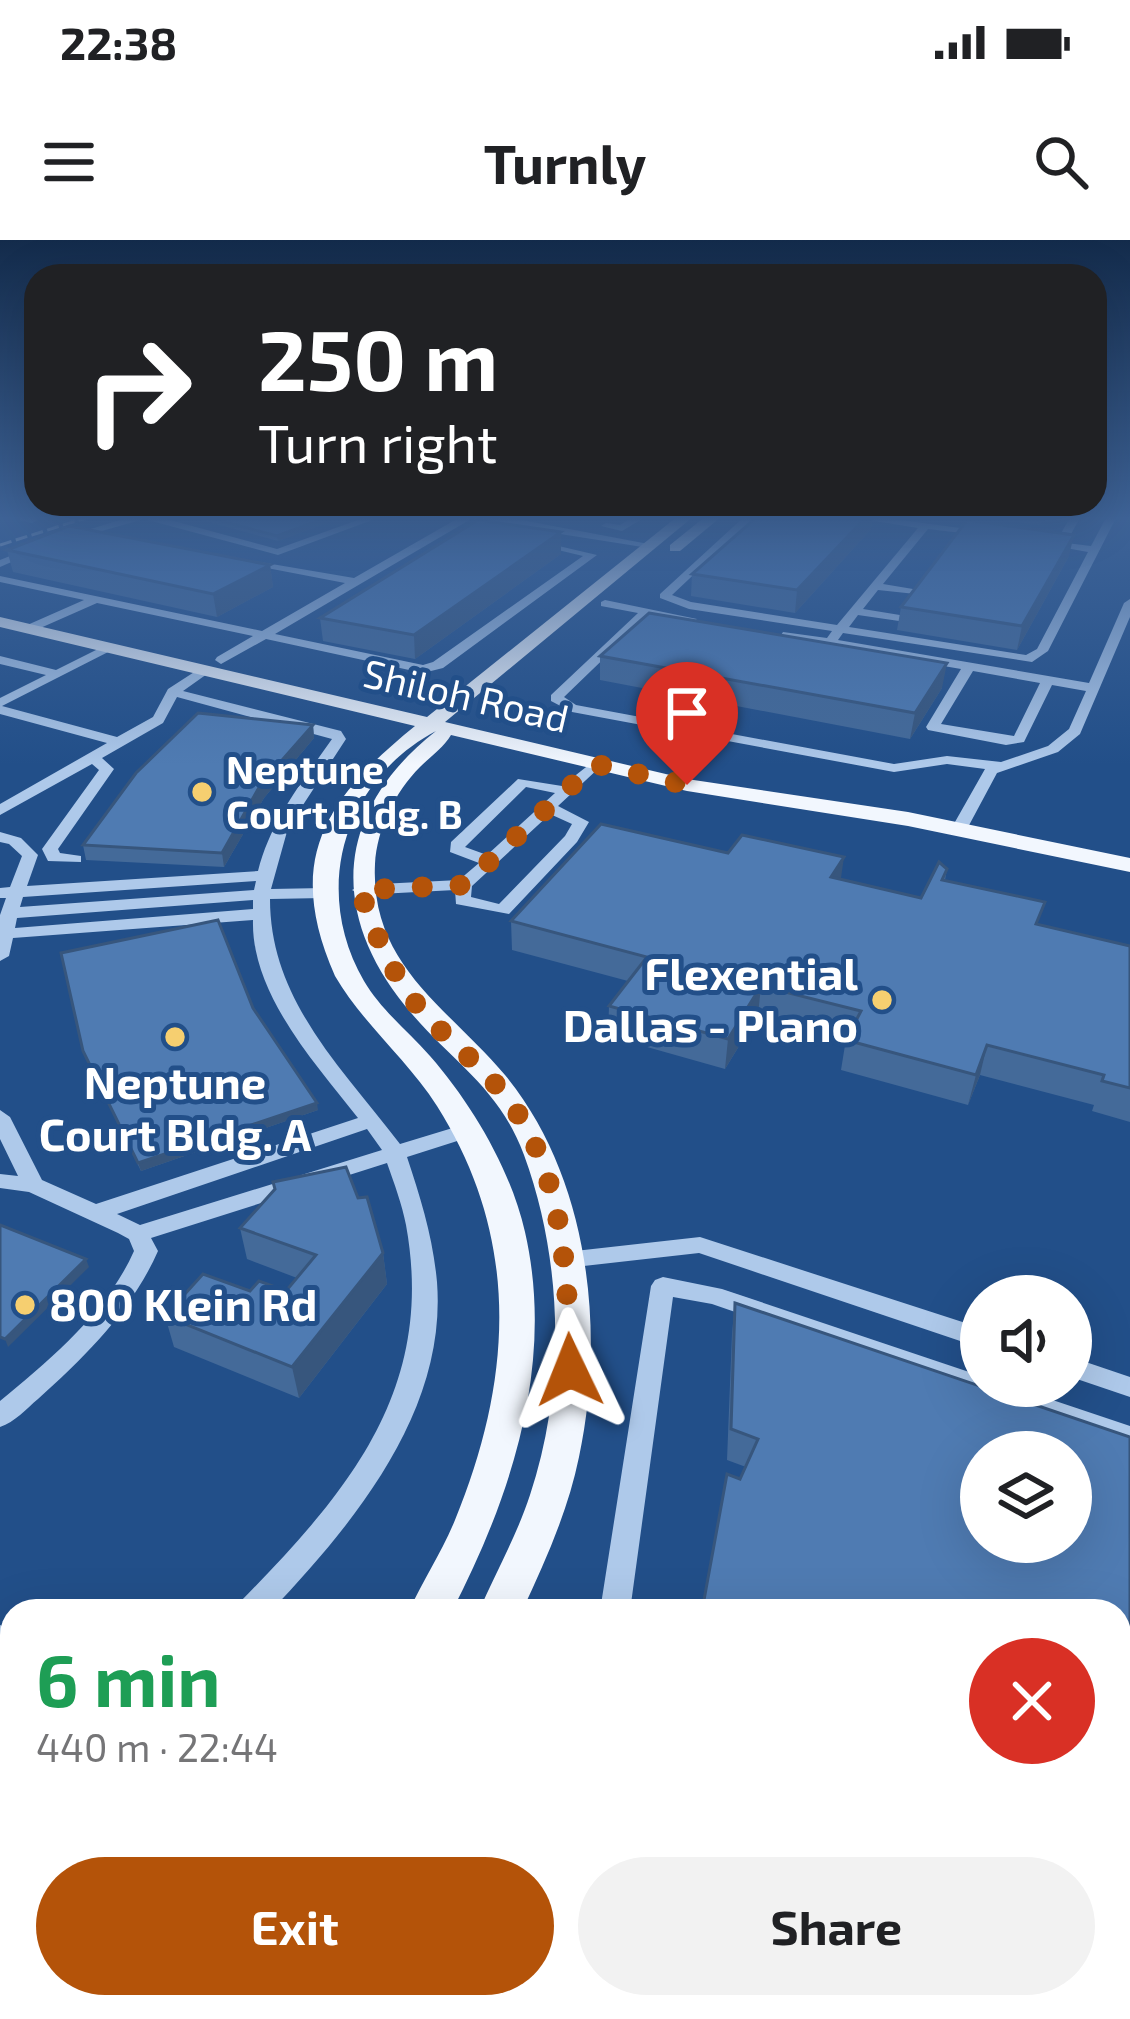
<!DOCTYPE html>
<html lang="en">
<head>
<meta charset="utf-8">
<style>
	:root { --surface:#fff; --page:#f2f2f2; --text:#202124; --muted:#757577; --accent:#b45309 }
	body { margin:0; font-family:"Exo 2",sans-serif; background:var(--page); color:var(--text); height:100vh; display:flex; flex-direction:column; font-size:45px; white-space:nowrap }
	* { box-sizing:border-box; margin:0 }
	p { font-size:39px; color:var(--muted) }
	.icon { flex:none; width:66px; height:66px; fill:none; stroke:currentColor; stroke-width:2; stroke-linecap:round; stroke-linejoin:round }
	.map { position:relative; flex:1; overflow:hidden }
	.side { position:absolute; left:0px; top:1359px; width:1131px; height:420px; display:flex; flex-direction:column; background:var(--surface); border-radius:36px 36px 0 0; box-shadow:0 12px 48px #0002 }
	.side>* { flex:none }
	.banner { position:absolute; left:24px; top:24px; width:1083px; height:252px; border-radius:36px; box-shadow:0 12px 48px #0002; background:#202124; color:#fff; overflow:hidden }
	.fabs { position:absolute; left:960px; top:1035px; display:grid; gap:24px }
	.fabs a { display:grid; place-items:center; width:132px; height:132px; border-radius:50%; background:var(--surface); box-shadow:0 12px 48px #0002; font-size:60px }
	.pin { position:absolute; display:grid; place-items:center; width:102px; height:102px; color:#fff; margin:-123px -51px; border-radius:50% 50% 50% 0; rotate:-45deg; box-shadow:0 0 12px #0007 }
	.pin .icon { rotate:45deg }
	.me { position:absolute; width:132px; margin:-66px; rotate:358deg; stroke-linejoin:round; filter:drop-shadow(0 0 9px #0008) }
	.turn { display:flex; align-items:center; gap:42px; height:252px; padding:0 36px; font-size:54px }
	.turn .icon { width:156px; height:156px; stroke-width:2.5 }
	.turn b { display:block; font-size:84px; line-height:102px }
	.round { display:grid; place-items:center; flex:none; width:126px; height:126px; border-radius:63px; background:var(--page) }
	.headline { display:flex; align-items:center; justify-content:space-between; height:204px; padding:0 36px }
	h1 { font-size:72px; font-weight:700; line-height:90px; color:#1e9e55 }
	.action { display:flex; gap:24px; margin-top:auto; padding:24px 36px }
	.action a { flex:1; height:138px; border-radius:72px; background:var(--accent); color:#fff; font-size:48px; font-weight:700; line-height:138px; text-align:center }
	.action a+a { background:var(--page); color:var(--text) }
	.status { display:flex; justify-content:space-between; align-items:center; height:84px; padding:0 60px; background:var(--surface); direction:ltr }
	.status svg { height:33px; fill:currentColor }
	header { display:flex; justify-content:space-between; align-items:center; height:156px; padding:0 36px; background:var(--surface); font-size:54px; font-weight:700 }
	.map>svg:first-child { display:block }
	.lines { fill:none; stroke-linecap:round; stroke-linejoin:round }
	.minor { fill:#aec9ea; fill-rule:evenodd }
	.major { fill:#f2f7fe; fill-rule:evenodd }
	.rail { stroke:#fff; stroke-width:3; stroke-dasharray:12 4.5; stroke-linecap:butt }
	.wall { fill:#446a99; fill-rule:evenodd }
	.shaded-wall { fill:#37567d }
	.building { fill:#4f7bb2; stroke:#37567d; stroke-width:3; fill-rule:evenodd }
	.route { stroke:#b45309; stroke-width:21; stroke-dasharray:0 37.8 }
	.poi-dot { fill:#f6cf70; stroke:#224f89; stroke-width:4.5 }
	.labels { text-anchor:middle; stroke-width:10; stroke-linejoin:round; paint-order:stroke }
	.far-street-label { font-size:39px; fill:#fff; stroke:#224f89 }
	.far-poi-label { font-size:39px; font-weight:bold; fill:#fff; stroke:#224f89; text-anchor:start }
	.poi-label { font-size:45px; font-weight:bold; fill:#fff; stroke:#224f89; text-anchor:end }
</style>
</head>
<body>
<div class="status"><b>22:38</b><svg viewBox="0 0 49 12"><path d="M0 12V9h3v3zM5 12V6h3v6zM10 12V3h3v9zM15 12V0h3v12zM26 1h20v11H26zM47 4h2v5h-2z"/></svg></div>
<header><svg class="icon" aria-label="menu" viewBox="0 0 24 24"><path d="M4 6h16M4 12h16M4 18h16"/></svg>Turnly<svg class="icon" aria-label="search" viewBox="0 0 24 24"><circle cx="10" cy="10" r="6"/><path d="M15 15l6 6"/></svg></header>
<div class="map">
<svg width="1130" height="1779" viewBox="0 0 1130 1779">
	<rect width="100%" height="100%" fill="#224f89"/>
	<g class="lines">
		<!-- minor -->
		<g class="minor">
			<polygon points="3,276 25,276 37,280 32,283"/>
			<polygon points="133,276 155,276 277,309 369,276 383,276 278,315 144,279 63,302 58,299"/>
			<polygon points="462,276 500,276 654,305 649,308 491,283 478,290 481,293 476,296 464,291 479,281 471,279 275,394 423,425 433,422 583,316 533,304 533,300 597,315 443,428 423,433 266,399 221,424 215,420 217,417 253,396 97,363 29,393 25,392 25,386 84,360 0,342 0,336 262,391 345,343 246,324 241,321 242,319 354,338"/>
			<polygon points="635,276 647,276 622,291 601,286 606,283 620,285"/>
			<path d="M745 276H756L672 355 691 362 837 385 918 288 844 276H870L983 291 987 296 928 289 883 344 925 351V355L878 350 863 369 906 376V382L858 375 849 387 1026 415 1037 409 1088 312 1038 303 1043 300 1056 302 1071 276H1081L1066 303 1091 306 1107 276H1117L1048 411 1032 422 843 393 838 400 1089 443 1124 363 1130 359V377L1080 494 1058 512 997 533 967 589 959 594 951 589 985 529 947 524 894 532 572 472 551 461V455L638 373 601 366V362L605 360 697 379 691 383 649 375 564 457 576 465 894 524 947 516 1001 522 1048 506 1069 489 1086 451 1052 445 1024 502 1006 505 928 490 926 487 961 429 787 399 781 395 783 392 827 398 832 391 689 369 660 358V354ZM973 431 1040 443 1014 496 941 484Z"/>
			<polygon points="30,308 39,310 0,327 0,320"/>
			<path d="M106 405 116 408 2 466 117 497 153 477 168 449 202 427 207 428V434L183 451 341 491 346 499 288 588 271 649 324 648 332 653 324 658 270 659C270 761 343 829 400 904L469 883 480 890 476 895 407 917C421 959 433 998 437 1042 447 1172 354 1283 271 1371H236L241 1361C348 1252 436 1149 406 985 402 964 394 943 387 923L151 998 158 1011C132 1070 86 1116 38 1159 26 1169 15 1182 0 1187V1161C51 1119 107 1072 134 1011L129 999 118 993 29 952 0 948V934L18 936 0 899V870L10 877 42 940 96 964 358 878C315 823 251 754 253 680L13 698 9 716 0 721V675L6 658H0V648L10 647 22 616 9 604 0 602V592L21 598 38 615 27 646 258 631C271 580 302 542 332 499L177 457 163 483 102 518 114 529 58 609 60 613 81 616V622L48 621 42 609 99 530 92 524 0 575V564L107 503 0 474V458L46 435 0 424V416L56 430ZM256 641 254 650 20 667 23 657ZM253 660V669L15 688 17 678ZM367 889 382 910 140 985 117 974Z"/>
			<path d="M595 520 602 524 600 527 558 566 589 582 577 602 509 674 456 664 455 650 360 655 352 650 360 645 459 640 479 623 450 612 451 602 518 539 562 546ZM526 547 555 553 487 615 465 607ZM550 574 572 584 565 596 499 664 471 657 472 646Z"/>
			<polygon points="700,997 981,1088 981,1108 699,1013 566,1028 558,1026 554,1020 558,1014 566,1012"/>
			<polygon points="663,1037 722,1049 981,1136 981,1146 1011,1146 1130,1186 1130,1208 712,1064 673,1057 630,1371 600,1371 651,1046 655,1040"/>
			<polygon points="1071,1117 1130,1137 1130,1157 1071,1137"/>
			<polygon points="0,1385 12,1390 12,1419 0,1414"/>
			<polygon points="0,1536 12,1541 12,1574 0,1569"/>
			<polygon points="1119,1652 1130,1656 1130,1691 1119,1687"/>
			<polygon points="16,1767 55,1767 50,1779 11,1779"/>
			<polygon points="436,1767 489,1767 494,1779 441,1779"/>
			<polygon points="630,1767 666,1767 662,1779 626,1779"/>
			<polygon points="682,1767 736,1767 741,1779 687,1779"/>
		</g>
		<!-- major -->
		<g class="major">
			<path d="M678 276H694L445 482 687 539 908 572 1130 618V632L908 586 687 551 451 495C444 507 431 516 420 527 395 552 377 589 375 624 370 726 449 768 505 835 589 937 606 1091 579 1217 568 1271 545 1322 522 1371H479C496 1332 517 1295 530 1255 566 1147 563 1021 524 915 499 848 454 823 412 774 327 676 334 571 436 491 344 540 311 649 364 741 381 770 408 791 430 816 472 864 511 930 525 992 555 1123 512 1255 452 1371H409C423 1340 442 1312 455 1280 513 1139 521 999 437 866 407 819 363 784 335 736 284 620 325 559 415 486L0 387V377L427 477Z"/>
			<polygon points="706,276 722,276 680,311 670,311 670,305"/>
			<polygon points="172,1767 226,1767 221,1779 167,1779"/>
			<polygon points="259,1767 312,1767 307,1779 254,1779"/>
		</g>
		<!-- rail -->
		<polyline class="rail" points="0,305 92,276"/>
	</g>
	<!-- wall -->
	<g class="wall">
		<polygon points="194,276 345,276 278,301 194,278"/>
		<polygon points="582,276 614,276 608,280"/>
		<polygon points="758,276 873,276 871,289 795,373 691,356 692,334"/>
		<polygon points="969,276 1046,276 1039,285"/>
		<polygon points="561,292 561,314 415,419 323,401 320,378"/>
		<polygon points="7,310 270,325 273,347 217,377 13,332"/>
		<polygon points="1069,316 1017,410 897,390 901,367"/>
		<polygon points="600,416 942,448 910,499 600,440"/>
		<polygon points="313,485 314,498 264,558 224,627 86,620 83,605"/>
		<polygon points="947,629 945,640 1039,685 1130,706 1130,882 1092,871 1094,865 980,835 968,865 841,830 846,799 758,775 725,829 608,796 609,766 628,741 512,710 511,681 840,639 921,658"/>
		<polygon points="61,713 253,768 318,870 141,931 86,818"/>
		<polygon points="358,958 383,1013 387,1044 299,1158 174,1107 165,1076 286,1051 297,1038 247,1019 240,988"/>
		<path d="M735 1063 1130 1197V1515L1122 1566 1119 1571V1371H702L727 1234 740 1239 746 1227 727 1220 732 1094ZM981 1212H1071V1302H981Z"/>
	</g>
	<!-- shaded-wall -->
	<g class="shaded-wall">
		<polygon points="331,276 345,276 278,301 277,296"/>
		<polygon points="867,276 873,276 871,289 795,373 797,350"/>
		<polygon points="561,292 561,314 415,419 414,395"/>
		<polygon points="1074,295 1069,316 1017,410 1022,386"/>
		<polygon points="270,325 273,347 217,377 213,354"/>
		<polygon points="947,423 942,448 910,499 915,473"/>
		<polygon points="313,485 314,498 264,558 224,627 222,613 261,544"/>
		<polygon points="844,617 840,645 831,637"/>
		<polygon points="761,746 758,775 725,829 728,799"/>
		<polygon points="987,805 980,835 968,865 976,835"/>
		<polygon points="317,863 318,870 141,931 138,923"/>
		<polygon points="383,1013 387,1044 299,1158 292,1127"/>
		<polygon points="86,1019 89,1027 8,1107 5,1099"/>
		<polygon points="12,1643 12,1694 0,1711 0,1660"/>
	</g>
	<!-- building -->
	<g class="building">
		<polygon points="203,276 331,276 277,296"/>
		<polygon points="758,276 867,276 797,350 692,334"/>
		<polygon points="478,280 561,292 414,395 320,378"/>
		<polygon points="967,280 1074,295 1022,386 901,367"/>
		<polygon points="69,286 270,325 213,354 7,310"/>
		<polygon points="649,373 947,423 915,473 600,416"/>
		<polygon points="198,473 313,485 261,544 222,613 83,605 136,533"/>
		<polygon points="601,584 728,613 742,595 844,617 831,637 921,658 939,622 947,629 942,640 1045,662 1036,684 1130,706 1130,848 1102,841 1104,835 987,805 976,835 846,800 861,771 761,746 728,799 609,766 647,717 511,681"/>
		<polygon points="218,680 253,768 317,863 138,923 83,811 61,713"/>
		<polygon points="346,927 358,958 367,957 383,1013 292,1127 165,1076 203,1034 250,1051 259,1041 286,1051 316,1015 240,988 275,949 273,942"/>
		<polygon points="0,985 86,1019 5,1099 0,1097"/>
		<path d="M735 1063 1130 1197V1515L1122 1566 1119 1565V1371H702L727 1234 740 1239 758 1199 731 1189ZM981 1212H1071V1302H981Z"/>
		<polygon points="0,1614 12,1621 12,1643 0,1660"/>
	</g>
	<!-- sky -->
	<linearGradient id="sky" x2="0" y2="1"><stop stop-color="#132b4b"/><stop offset="0.53" stop-color="#3e6397"/><stop offset="1" stop-color="#3e6397" stop-opacity="0"/></linearGradient>
	<rect width="1130" height="525" fill="url(#sky)"/>
	<g class="lines">
		<!-- route -->
		<path class="route" d="M570 1130C567 1036 566 935 506 857 480 823 444 798 417 765 390 730 374 691 360 650L464 645 595 524 687 545"/>
	</g>
	<!-- markers -->
	<g class="poi-dot">
		<circle cx="202" cy="552" r="12"/>
		<circle cx="882" cy="760" r="12"/>
		<circle cx="175" cy="797" r="12"/>
		<circle cx="25" cy="1065" r="12"/>
	</g>
	<g class="labels">
		<!-- far-street labels -->
		<g class="far-street-label">
			<text transform="translate(466 456) rotate(13)" y="14">Shiloh Road</text>
		</g>
		<!-- far-poi labels -->
		<g class="far-poi-label">
			<text x="226" y="544">Neptune<tspan x="226" dy="45">Court Bldg. B</tspan></text>
		</g>
		<!-- poi labels -->
		<g class="poi-label">
			<text x="858" y="750">Flexential<tspan x="858" dy="52">Dallas - Plano</tspan></text>
			<text x="175" y="859" text-anchor="middle">Neptune<tspan x="175" dy="52">Court Bldg. A</tspan></text>
			<text x="49" y="1081" text-anchor="start">800 Klein Rd</text>
		</g>
	</g>
</svg>
<div class="fabs">
<a><svg class="icon" aria-label="sound" viewBox="0 0 24 24"><path d="M4 9h4l5-4v14l-5-4H4zM17 9q2 3 0 6"/></svg></a>
<a><svg class="icon" aria-label="layers" viewBox="0 0 24 24"><path d="M12 4l9 5-9 5-9-5zM3 14l9 5 9-5"/></svg></a>
</div>
<div class="pin" style="left:687px;top:545px;background:#d93025"><svg class="icon" aria-label="arrive" viewBox="0 0 24 24"><path d="M6 21V4h12l-3 4 3 4H6"/></svg></div>
<svg class="me" style="left:570px;top:1130px" viewBox="-20 -20 40 40"><path d="M0-17L14 15 0 8-14 15z" fill="#b45309" stroke="#fff" stroke-width="4"/></svg>
<div class="banner">
<div class="turn"><svg class="icon" aria-label="right" viewBox="0 0 24 24"><path d="M7 20v-9h11M14 6l5 5-5 5"/></svg><div><b>250 m</b>Turn right</div></div>
</div>
<section class="side">
<div class="headline"><div><h1>6 min</h1><p>440 m · 22:44</p></div><a class="round" style="background:#d93025;color:#fff"><svg class="icon" aria-label="close" viewBox="0 0 24 24"><path d="M6 6l12 12M18 6L6 18"/></svg></a></div>
<div class="action"><a>Exit</a><a>Share</a></div>
</section>
</div>
</body>
</html>
